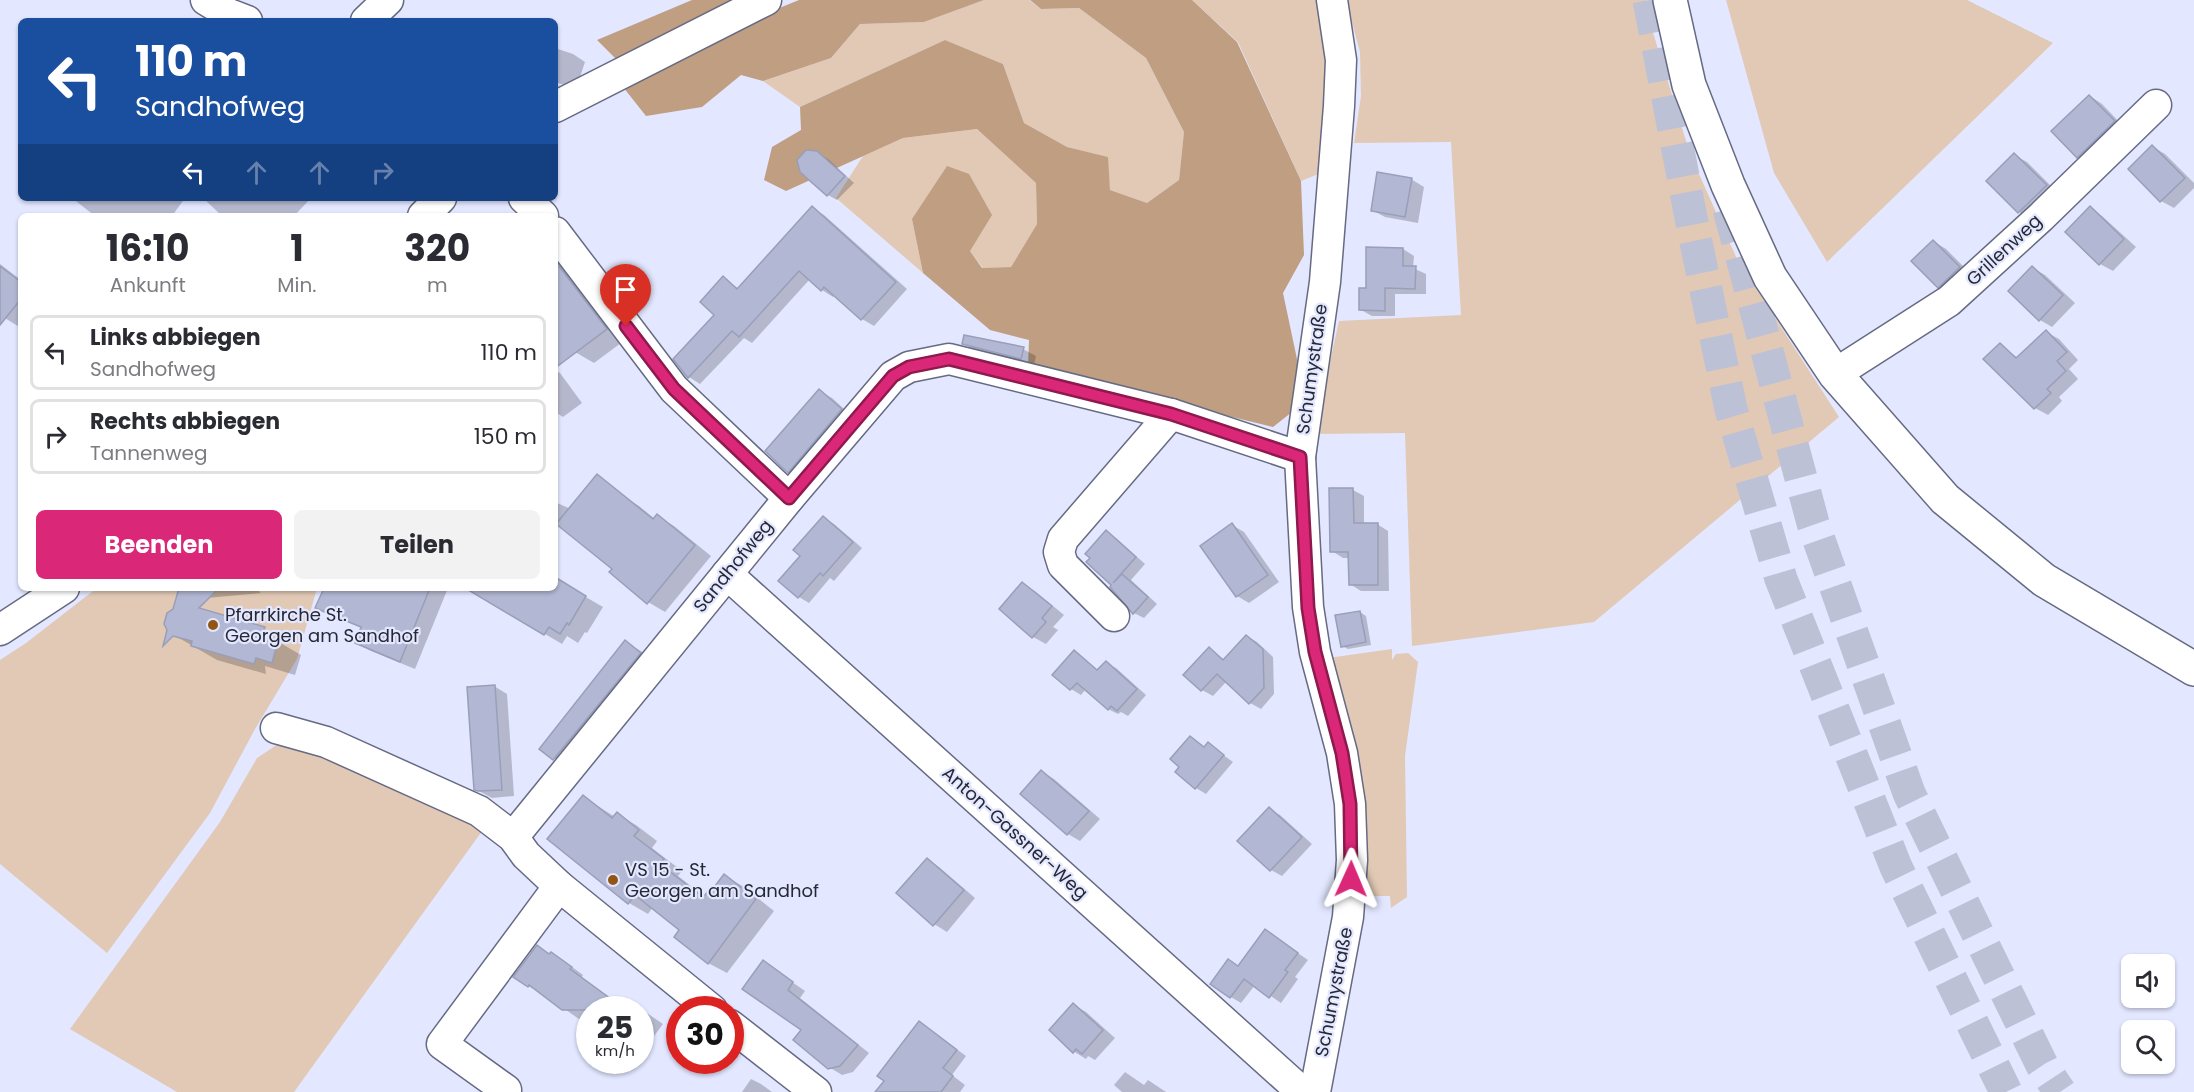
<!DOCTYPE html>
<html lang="de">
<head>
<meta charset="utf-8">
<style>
	:root { --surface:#fff; --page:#f2f2f3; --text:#2b2b33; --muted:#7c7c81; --line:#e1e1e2; --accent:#db2777 }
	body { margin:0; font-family:Poppins,sans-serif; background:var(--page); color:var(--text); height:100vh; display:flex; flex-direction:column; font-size:22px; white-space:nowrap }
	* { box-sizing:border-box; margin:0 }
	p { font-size:20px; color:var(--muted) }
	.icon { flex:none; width:33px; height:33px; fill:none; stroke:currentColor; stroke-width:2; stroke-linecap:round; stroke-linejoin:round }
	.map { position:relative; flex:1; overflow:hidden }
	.drawer { position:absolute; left:18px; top:213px; width:540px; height:378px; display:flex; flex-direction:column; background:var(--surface); border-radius:9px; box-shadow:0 2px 4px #0004 }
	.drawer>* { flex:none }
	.guide { position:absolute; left:18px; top:18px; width:540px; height:183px; border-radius:9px; box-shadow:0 2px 4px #0004; background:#1a4fa0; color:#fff; overflow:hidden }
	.tools { position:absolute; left:2121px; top:954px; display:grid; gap:12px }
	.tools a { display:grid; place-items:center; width:54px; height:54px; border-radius:9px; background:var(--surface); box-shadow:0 2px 4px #0004; font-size:30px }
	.speed { position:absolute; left:576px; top:996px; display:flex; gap:12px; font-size:30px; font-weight:700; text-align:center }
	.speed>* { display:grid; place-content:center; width:78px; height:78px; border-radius:50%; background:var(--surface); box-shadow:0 2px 4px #0004; line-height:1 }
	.speed small { font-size:15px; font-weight:400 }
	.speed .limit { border:9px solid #d22; background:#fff; color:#111 }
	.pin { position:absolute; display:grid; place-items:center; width:51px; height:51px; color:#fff; margin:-62px -26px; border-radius:50% 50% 50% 0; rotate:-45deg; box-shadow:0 0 6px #0007 }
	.pin .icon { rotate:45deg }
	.me { position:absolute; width:66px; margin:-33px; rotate:1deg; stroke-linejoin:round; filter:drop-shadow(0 0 4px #0008) }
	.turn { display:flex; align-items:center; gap:21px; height:126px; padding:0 18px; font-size:27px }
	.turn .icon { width:78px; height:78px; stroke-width:2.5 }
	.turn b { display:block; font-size:42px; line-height:51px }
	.lanes { display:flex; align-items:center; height:57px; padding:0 18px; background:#0003; justify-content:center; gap:30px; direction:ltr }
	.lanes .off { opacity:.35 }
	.eta { display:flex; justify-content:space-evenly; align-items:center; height:102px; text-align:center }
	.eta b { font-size:36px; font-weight:700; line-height:42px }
	.cta { display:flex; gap:12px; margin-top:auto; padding:12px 18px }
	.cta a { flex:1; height:69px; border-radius:9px; background:var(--accent); color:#fff; font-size:24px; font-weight:700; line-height:69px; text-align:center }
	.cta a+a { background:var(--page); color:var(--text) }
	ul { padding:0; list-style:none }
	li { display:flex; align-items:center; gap:18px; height:75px; margin:0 12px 9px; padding:0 6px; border:3px solid var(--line); border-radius:9px }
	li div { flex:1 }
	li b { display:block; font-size:22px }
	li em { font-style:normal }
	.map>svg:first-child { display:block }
	.green { fill:#e1c9b5 }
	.forest { fill:#bf9e81 }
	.shadow { fill:#0003 }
	.building { fill:#b2b7d3; stroke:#999eb9; stroke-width:1.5 }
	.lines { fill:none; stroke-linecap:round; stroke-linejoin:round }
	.highway-tunnel { stroke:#bdc1d6; stroke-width:33; stroke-dasharray:33 16; stroke-linecap:butt }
	.minor-casing { stroke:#666a83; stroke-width:33 }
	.major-casing { stroke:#666a83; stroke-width:36 }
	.minor { stroke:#fff; stroke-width:30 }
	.major { stroke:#fff; stroke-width:33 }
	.route-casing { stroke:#8e194d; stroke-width:15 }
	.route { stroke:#db2777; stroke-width:10 }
	.poi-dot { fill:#915615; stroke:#e3e7ff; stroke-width:2 }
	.labels { text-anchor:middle; stroke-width:4.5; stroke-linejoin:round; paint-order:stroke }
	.street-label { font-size:18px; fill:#262833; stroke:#e3e7ff }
	.poi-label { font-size:18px; fill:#262833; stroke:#e3e7ff; text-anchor:start }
</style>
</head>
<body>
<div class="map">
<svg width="2194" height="1092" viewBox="0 0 2194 1092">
	<rect width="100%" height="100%" fill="#e3e7ff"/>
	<!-- green -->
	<g class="green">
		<polygon points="984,0 1029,0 1041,9 1079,8 1146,58 1184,132 1179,180 1147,203 1110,190 1107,157 1067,147 1024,123 1003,64 945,40 800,107 763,81 831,58 860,24 924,22"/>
		<polygon points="1192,0 1321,0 1329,93 1321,173 1301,181 1238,42"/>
		<polygon points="1346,0 1646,0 1651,26 1690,154 1737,259 1839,417 1594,622 1412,646 1405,433 1314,434 1339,321 1461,315 1451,142 1354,143 1361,96 1360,52"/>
		<polygon points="1726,0 1967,0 2053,43 1827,262 1774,173"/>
		<polygon points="977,129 1036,183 1037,224 1011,267 983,268 970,251 912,219 923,273 836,198 863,156 903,138"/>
		<polygon points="97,588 317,588 297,659 255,729 210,813 107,953 0,864 0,660 26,643"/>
		<polygon points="1392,649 1392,660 1396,654 1408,653 1418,662 1405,756 1407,897 1391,908 1390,896 1358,896 1328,658"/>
		<polygon points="281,742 313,746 485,827 294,1092 177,1092 70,1029 220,822 257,758"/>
	</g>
	<!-- forest -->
	<g class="forest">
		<polygon points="692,0 739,0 617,60 597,40"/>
		<polygon points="799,0 984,0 924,22 860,24 831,58 763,81 741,75 702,107 646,116 623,87 767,13"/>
		<polygon points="1030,0 1192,0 1237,42 1301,181 1304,255 1283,293 1301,378 1292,412 1273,427 1028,367 1029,340 990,330 923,273 912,219 947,166 969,174 992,215 970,251 982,268 1011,267 1037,224 1036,183 977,129 903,138 786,191 764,180 772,147 801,130 800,107 945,40 1003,64 1024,123 1067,147 1108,157 1110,190 1147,203 1179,180 1184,132 1146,58 1079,8 1041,9"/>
	</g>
	<!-- shadow -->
	<g class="shadow">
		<polygon points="555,48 573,54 585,62 576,89 555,82"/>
		<polygon points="2090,96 2102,104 2126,129 2090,164 2078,157"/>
		<polygon points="2153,147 2165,154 2194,183 2194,188 2174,208 2161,201"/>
		<polygon points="817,153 828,159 854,183 837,200 828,195"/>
		<polygon points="2014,155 2027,162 2058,193 2032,219 2019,212 1988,181"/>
		<polygon points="1411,179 1424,187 1418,223 1385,217 1372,210"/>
		<polygon points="72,198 185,198 172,216 95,216"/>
		<polygon points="203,198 311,198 294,216 222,216"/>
		<polygon points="812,208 824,215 907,289 874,326 862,319 835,294 833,297 822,290 810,279 752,343 744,338 700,384 689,377 675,359 716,315 724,278 739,289"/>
		<polygon points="2090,208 2102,216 2136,247 2113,271 2100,264"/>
		<polygon points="1933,241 1946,249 1972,275 1951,294 1939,286"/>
		<polygon points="555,245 625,340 594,363 575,352 555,326"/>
		<polygon points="1403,249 1414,256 1413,268 1426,274 1426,294 1395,294 1395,316 1372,316 1361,310 1368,289"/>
		<polygon points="0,264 21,280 21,328 0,315"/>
		<polygon points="2033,268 2045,275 2075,303 2052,327 2040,320"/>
		<polygon points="2046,332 2059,339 2078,360 2069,369 2078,379 2059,397 2062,401 2048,415 2035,408 1985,359 2000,345 2018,358"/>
		<polygon points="964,344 1023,349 1036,356 1034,365 976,351"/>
		<polygon points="555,370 560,373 582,403 563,417 555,412"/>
		<polygon points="819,391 832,398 853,417 801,479 789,472"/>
		<polygon points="1353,490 1364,496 1364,524 1377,524 1388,531 1389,591 1361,591 1350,584 1350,558 1343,558 1332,551"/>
		<polygon points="622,496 639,506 655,519 657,516 674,526 711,556 665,612 648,602 614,569 558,524 555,528 555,502 607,525"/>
		<polygon points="824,518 834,524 862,548 834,581 830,578 809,603 799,597 802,556"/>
		<polygon points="1232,525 1244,532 1279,582 1249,603 1237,596"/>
		<polygon points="1106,532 1116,538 1145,564 1131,580 1157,604 1144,618 1134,613 1114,585 1088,562"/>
		<polygon points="555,579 603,607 587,633 585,632 578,643 567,636 562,644 487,600 487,588 555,588"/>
		<polygon points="1023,584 1035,591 1064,615 1053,627 1058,630 1046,644 1033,637 1001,609"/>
		<polygon points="191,588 255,588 261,593 207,598"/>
		<polygon points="314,588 448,588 415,669 371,651 357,643 362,628 317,607 324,591"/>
		<polygon points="1360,612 1366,616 1371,645 1348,649 1342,646"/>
		<polygon points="237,620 262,635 263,637 277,641 301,655 295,675 265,666 266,674 217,660 172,634"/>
		<polygon points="1247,636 1257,642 1273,657 1274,694 1261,709 1250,703 1227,681 1213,696 1202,690 1185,675 1209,649 1225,660"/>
		<polygon points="626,642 644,653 573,770 541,749"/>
		<polygon points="1074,652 1099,671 1106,663 1116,668 1146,695 1128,716 1121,712 1118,714 1108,709 1086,689 1081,695 1071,689"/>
		<polygon points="494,686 507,694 514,796 492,798 475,789"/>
		<polygon points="1190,738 1205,748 1208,744 1233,762 1206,794 1196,788"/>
		<polygon points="1042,772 1054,779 1100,819 1080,841 1068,834 1022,794"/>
		<polygon points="584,797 615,817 617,814 636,825 657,841 652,848 682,871 678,876 705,897 713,891 725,876 744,887 774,911 727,973 708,963 681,930 653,907 648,914 629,903 549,839"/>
		<polygon points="1269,809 1280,815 1312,844 1282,876 1271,870"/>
		<polygon points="927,860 939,867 975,898 947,932 934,924"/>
		<polygon points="1265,931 1308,960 1295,977 1298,979 1281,1003 1255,985 1241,1003 1231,997 1239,967"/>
		<polygon points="537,947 564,961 583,975 582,977 627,1010 590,1010 590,1027 541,992 528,986"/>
		<polygon points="763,962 805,991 800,998 869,1053 853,1072 842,1075 829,1067 803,1030"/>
		<polygon points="635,1005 663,1024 640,1055 640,1010 632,1010"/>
		<polygon points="1074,1005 1086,1012 1115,1038 1095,1060 1088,1056 1086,1059 1073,1051"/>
		<polygon points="929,1029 966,1056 952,1075 965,1085 960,1092 893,1092"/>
		<polygon points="1125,1072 1144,1085 1148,1080 1166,1092 1122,1092 1114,1085"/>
		<polygon points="751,1079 761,1084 772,1092 742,1092"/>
	</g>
	<!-- building -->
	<g class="building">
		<polygon points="2089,95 2115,121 2077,158 2051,131"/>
		<polygon points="2152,145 2185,178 2160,202 2128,169"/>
		<polygon points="806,150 817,151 845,176 827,196 800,172 797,160"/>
		<polygon points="2014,153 2047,185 2018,213 1986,181"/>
		<polygon points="1377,172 1412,178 1405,217 1371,211"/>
		<polygon points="812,206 896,282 861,320 824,287 821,291 799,271 739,337 732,331 688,378 673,359 714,315 700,302 723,276 737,289"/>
		<polygon points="2090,206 2124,239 2099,265 2065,232"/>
		<polygon points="1933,240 1960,267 1938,288 1911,261"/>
		<polygon points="1366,247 1403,248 1403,266 1416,266 1415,289 1385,288 1385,311 1359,310 1359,288 1366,288"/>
		<polygon points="555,261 607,329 555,368"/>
		<polygon points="0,266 21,282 21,299 0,325"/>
		<polygon points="2032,266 2063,295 2039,321 2008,291"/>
		<polygon points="2046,330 2067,352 2057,361 2066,371 2047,389 2051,393 2034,409 1983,359 2000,343 2016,358"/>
		<polygon points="964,335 1024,347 1021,359 962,344"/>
		<polygon points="819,389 842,409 788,473 765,451"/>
		<polygon points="597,474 653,519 657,514 695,545 647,604 609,572 612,569 556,524"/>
		<polygon points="1329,488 1353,488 1354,523 1378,523 1378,585 1349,585 1348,552 1330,552"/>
		<polygon points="823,516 853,542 823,576 820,573 798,598 778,581 800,556 793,550"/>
		<polygon points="1232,523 1268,575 1236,597 1200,546"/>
		<polygon points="1106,530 1136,557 1113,583 1122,574 1148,597 1133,614 1110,587 1111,585 1086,562 1090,558 1085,554"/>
		<polygon points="555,577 586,596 569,625 567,623 560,634 549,627 544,635 465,588 555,588"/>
		<polygon points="1022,582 1052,606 1042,618 1046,622 1032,638 999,609"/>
		<polygon points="179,588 219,588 199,608 265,627 262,635 278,640 272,663 256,658 254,664 191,646 192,641 173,636 163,646 167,630 164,624 167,613 173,609"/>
		<polygon points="324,588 430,588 400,662 355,643 361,627 315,608"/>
		<polygon points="1360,611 1366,642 1341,647 1335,615"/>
		<polygon points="1246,635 1263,649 1264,688 1249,704 1217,674 1201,691 1183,675 1209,647 1223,660"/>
		<polygon points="625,640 641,653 553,760 539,749"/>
		<polygon points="1074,650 1097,670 1106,661 1137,689 1117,711 1111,706 1108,710 1077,683 1070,690 1052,675"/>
		<polygon points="495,685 502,790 478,791 474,790 467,687"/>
		<polygon points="1190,736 1204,747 1208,742 1224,755 1195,789 1175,772 1179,767 1170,759"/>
		<polygon points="1041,770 1089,811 1067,835 1020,794"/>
		<polygon points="583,795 612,818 617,812 639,830 634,836 664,859 660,864 703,897 711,888 712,890 724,874 756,899 708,964 674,937 679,930 635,895 628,904 547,839"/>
		<polygon points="1269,807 1302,837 1270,871 1237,841"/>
		<polygon points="927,858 964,890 933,926 896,893"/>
		<polygon points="1265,929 1298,953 1285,970 1288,972 1269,998 1244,979 1230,998 1210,984 1228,959 1238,966"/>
		<polygon points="537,945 549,954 551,952 572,967 570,969 626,1010 562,1010 529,985 528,987 513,977"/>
		<polygon points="763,960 793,982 788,990 858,1045 840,1066 828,1069 793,1040 801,1030 742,989"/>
		<polygon points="1073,1003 1103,1030 1082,1054 1076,1049 1073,1053 1049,1030"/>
		<polygon points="919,1021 957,1050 943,1068 953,1076 941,1092 875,1092 884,1081 877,1076"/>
	</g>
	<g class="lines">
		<!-- highway-tunnel -->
		<g class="highway-tunnel">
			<polyline points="1649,0 1693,228 1731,409 1781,579 1896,867 2006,1092"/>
			<polyline points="1729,209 1813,523 1909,793 2042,1065 2060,1092"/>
		</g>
		<defs>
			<g id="minor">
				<polyline points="206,0 229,14 247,21"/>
				<polyline points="366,21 388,0"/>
				<polyline points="555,107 766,0"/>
				<polyline points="524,198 543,216"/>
				<polyline points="423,216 441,198"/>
				<polyline points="555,232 674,389 789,498"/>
				<polyline points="1835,374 1949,301 2041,217 2156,105"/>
				<polyline points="727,574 1302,1092"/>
				<polyline points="1114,616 1063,565 1059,552 1063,539 1171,414"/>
				<polyline points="0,630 64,588"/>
				<polyline points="276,728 326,742 479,811 513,837 526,855 559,886 712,1010"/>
				<polyline points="513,837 789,498 893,376 909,367 949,359 1171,414 1300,457"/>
				<polyline points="730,1025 816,1092"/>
				<polyline points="506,1090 442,1044 559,886"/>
				<polyline points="1315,1092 1348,917 1352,860 1350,804 1342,753 1315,652 1308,607 1300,457 1325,282 1339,106 1341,60 1332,0"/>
			</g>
			<polyline id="major" points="1670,0 1689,85 1728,185 1770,277 1835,374 1945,499 2044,580 2194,669"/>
		</defs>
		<!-- minor casing -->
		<use href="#minor" class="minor-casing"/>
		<!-- major casing -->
		<use href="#major" class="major-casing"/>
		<!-- minor -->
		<use href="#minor" class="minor"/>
		<!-- major -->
		<use href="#major" class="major"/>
	</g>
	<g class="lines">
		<defs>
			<polyline id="route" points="626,326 674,389 789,498 893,376 909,367 949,359 1171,414 1300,457 1308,608 1315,652 1342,753 1350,804 1351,879"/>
		</defs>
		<!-- route casing -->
		<use href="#route" class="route-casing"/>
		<!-- route -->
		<use href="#route" class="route"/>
	</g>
	<!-- markers -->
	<g class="poi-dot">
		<circle cx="213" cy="625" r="6"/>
		<circle cx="613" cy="880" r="6"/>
	</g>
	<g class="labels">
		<!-- street labels -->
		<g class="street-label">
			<text transform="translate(2004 250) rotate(-43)" y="6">Grillenweg</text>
			<text transform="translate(1312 369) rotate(-82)" y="6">Schumystraße</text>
			<text transform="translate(733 566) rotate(-51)" y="6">Sandhofweg</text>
			<text transform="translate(1015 833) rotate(42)" y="6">Anton-Gassner-Weg</text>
			<text transform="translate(1334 992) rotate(-79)" y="6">Schumystraße</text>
		</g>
		<!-- poi labels -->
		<g class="poi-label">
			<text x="225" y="621">Pfarrkirche St.<tspan x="225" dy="21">Georgen am Sandhof</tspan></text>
			<text x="625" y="876">VS 15 - St.<tspan x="625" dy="21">Georgen am Sandhof</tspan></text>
		</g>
	</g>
</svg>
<div class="tools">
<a><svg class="icon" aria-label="sound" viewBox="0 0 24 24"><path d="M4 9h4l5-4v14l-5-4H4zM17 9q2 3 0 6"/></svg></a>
<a><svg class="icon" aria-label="search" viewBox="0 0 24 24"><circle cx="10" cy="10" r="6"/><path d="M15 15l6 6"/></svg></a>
</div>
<div class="speed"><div>25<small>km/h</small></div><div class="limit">30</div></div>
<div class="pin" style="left:626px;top:326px;background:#d93025"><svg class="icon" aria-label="arrive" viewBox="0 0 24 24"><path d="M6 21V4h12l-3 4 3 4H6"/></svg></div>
<svg class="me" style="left:1351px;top:879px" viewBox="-20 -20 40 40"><path d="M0-17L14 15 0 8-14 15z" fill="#db2777" stroke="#fff" stroke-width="4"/></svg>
<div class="guide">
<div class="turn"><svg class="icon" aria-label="left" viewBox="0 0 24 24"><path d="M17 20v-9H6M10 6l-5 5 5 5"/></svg><div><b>110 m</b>Sandhofweg</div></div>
<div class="lanes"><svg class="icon" aria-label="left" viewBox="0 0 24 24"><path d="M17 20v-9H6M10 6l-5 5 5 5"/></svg><svg class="icon off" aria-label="ahead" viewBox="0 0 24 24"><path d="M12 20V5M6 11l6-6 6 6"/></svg><svg class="icon off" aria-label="ahead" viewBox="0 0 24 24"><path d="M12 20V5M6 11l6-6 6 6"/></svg><svg class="icon off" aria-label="right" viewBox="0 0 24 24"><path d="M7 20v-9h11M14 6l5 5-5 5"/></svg></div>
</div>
<section class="drawer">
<div class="eta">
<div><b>16:10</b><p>Ankunft</p></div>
<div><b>1</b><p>Min.</p></div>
<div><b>320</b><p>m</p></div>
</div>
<ul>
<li><svg class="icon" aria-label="left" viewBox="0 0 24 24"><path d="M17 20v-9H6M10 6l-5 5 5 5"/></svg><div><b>Links abbiegen</b><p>Sandhofweg</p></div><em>110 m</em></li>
<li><svg class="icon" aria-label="right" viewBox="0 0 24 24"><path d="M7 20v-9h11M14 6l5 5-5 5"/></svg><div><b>Rechts abbiegen</b><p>Tannenweg</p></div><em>150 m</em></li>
</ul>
<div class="cta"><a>Beenden</a><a>Teilen</a></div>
</section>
</div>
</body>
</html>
